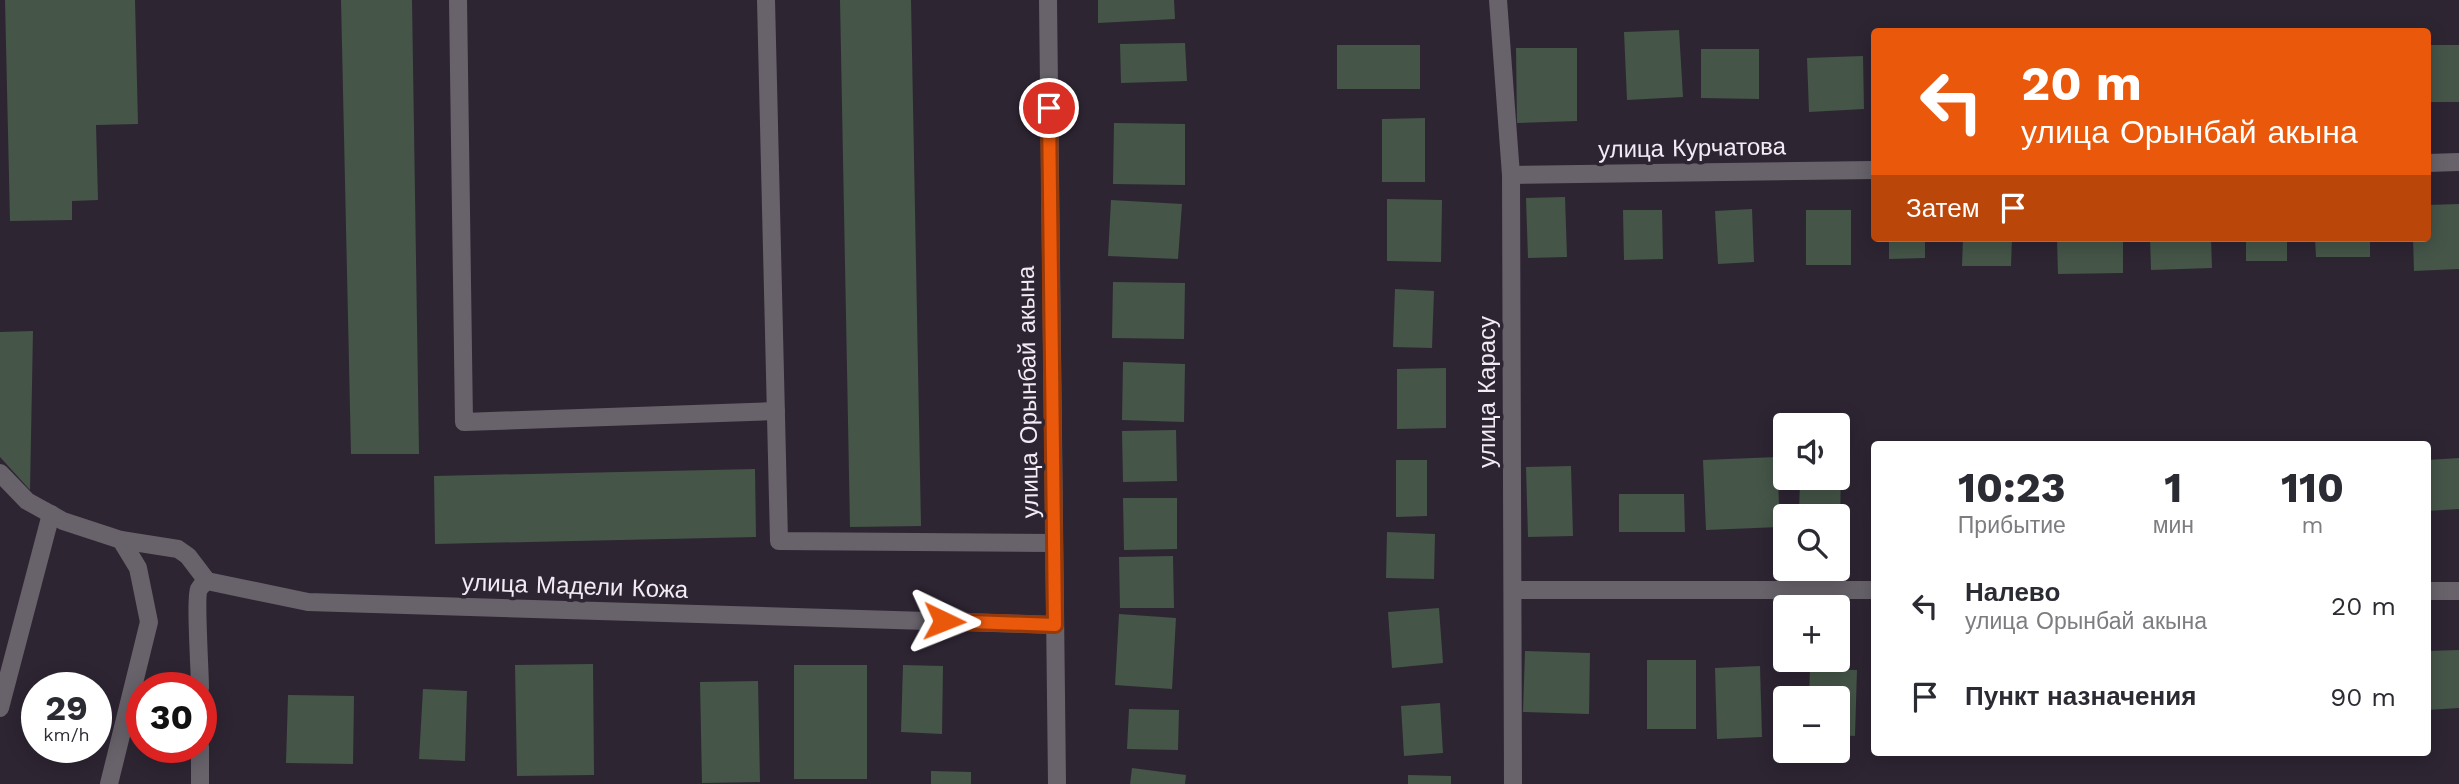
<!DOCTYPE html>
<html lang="ru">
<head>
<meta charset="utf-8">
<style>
	:root { --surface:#fff; --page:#f2f2f3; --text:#2b2b33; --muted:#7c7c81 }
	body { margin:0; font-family:"Work Sans",sans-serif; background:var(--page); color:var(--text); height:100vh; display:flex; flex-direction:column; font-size:26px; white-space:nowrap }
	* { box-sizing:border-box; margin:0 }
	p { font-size:23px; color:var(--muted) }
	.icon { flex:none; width:38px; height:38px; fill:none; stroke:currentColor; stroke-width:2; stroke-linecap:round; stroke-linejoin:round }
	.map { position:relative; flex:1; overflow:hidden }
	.side { position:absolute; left:1871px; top:441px; width:560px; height:315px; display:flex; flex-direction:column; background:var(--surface); border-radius:7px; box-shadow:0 4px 18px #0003 }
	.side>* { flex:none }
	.guide { position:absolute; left:1871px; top:28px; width:560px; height:214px; border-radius:7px; box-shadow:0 4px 18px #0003; background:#ea580c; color:#fff; overflow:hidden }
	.fabs { position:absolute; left:1773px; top:413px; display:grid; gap:14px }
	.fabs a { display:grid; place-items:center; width:77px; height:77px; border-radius:7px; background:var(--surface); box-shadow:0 4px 18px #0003; font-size:35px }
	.speed { position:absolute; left:21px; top:672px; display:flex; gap:14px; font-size:35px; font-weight:700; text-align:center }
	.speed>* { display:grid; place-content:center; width:91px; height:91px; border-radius:50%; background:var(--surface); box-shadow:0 4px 18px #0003; line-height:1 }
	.speed small { font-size:18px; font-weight:400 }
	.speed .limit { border:10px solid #d22; background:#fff; color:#111 }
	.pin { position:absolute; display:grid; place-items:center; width:60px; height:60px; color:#fff; margin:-30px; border:4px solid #fff; border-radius:50%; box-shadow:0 2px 7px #0007 }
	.me { position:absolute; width:77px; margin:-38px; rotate:92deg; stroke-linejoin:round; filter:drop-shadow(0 0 5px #0008) }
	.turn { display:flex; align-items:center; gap:24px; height:147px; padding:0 35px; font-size:32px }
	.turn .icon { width:91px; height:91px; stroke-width:2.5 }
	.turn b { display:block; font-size:49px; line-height:60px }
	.then { display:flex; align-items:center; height:66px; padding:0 35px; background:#0003; gap:14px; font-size:26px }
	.eta { display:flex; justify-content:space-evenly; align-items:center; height:119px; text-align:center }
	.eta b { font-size:42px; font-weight:700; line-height:49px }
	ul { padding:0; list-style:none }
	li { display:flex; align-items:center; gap:21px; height:91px; padding:0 35px }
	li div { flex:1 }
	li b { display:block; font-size:26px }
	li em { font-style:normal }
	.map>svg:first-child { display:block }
	.building { fill:#455548 }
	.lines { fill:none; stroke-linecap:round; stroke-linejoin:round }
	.minor { stroke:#68636b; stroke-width:18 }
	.route-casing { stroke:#983908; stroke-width:18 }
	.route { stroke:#ea580c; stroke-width:12 }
	.labels { text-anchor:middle; stroke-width:7; stroke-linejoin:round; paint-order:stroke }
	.street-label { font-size:24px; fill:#f1ebf4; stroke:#2e2533 }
</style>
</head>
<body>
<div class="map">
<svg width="2459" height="784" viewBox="0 0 2459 784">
	<rect width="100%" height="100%" fill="#2e2533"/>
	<!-- building -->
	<g class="building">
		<polygon points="5,0 135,0 138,124 96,125 98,200 72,201 72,220 10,221"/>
		<polygon points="341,0 412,0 419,454 351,454"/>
		<polygon points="840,0 911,0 921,526 850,527"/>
		<polygon points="1098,0 1174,0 1175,19 1098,23"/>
		<polygon points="1679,30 1683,97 1627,100 1624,32"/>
		<polygon points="1185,43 1187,81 1121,83 1120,44"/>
		<rect x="1337" y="45" width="83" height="44"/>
		<rect x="2427" y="45" width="32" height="57"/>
		<polygon points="1516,48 1577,48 1577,121 1517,123"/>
		<polygon points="1701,49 1759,49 1759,99 1701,98"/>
		<polygon points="1863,56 1864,109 1809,112 1807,58"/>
		<polygon points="1425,118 1425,182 1382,182 1382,119"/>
		<polygon points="1114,123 1185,124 1185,185 1113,184"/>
		<polygon points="1565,197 1567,257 1528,258 1526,198"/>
		<polygon points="1387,199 1442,200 1441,262 1387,261"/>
		<polygon points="1111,200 1182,204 1178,259 1108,256"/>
		<polygon points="2459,204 2459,269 2414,271 2413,238 2427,238 2427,205"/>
		<polygon points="1752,209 1754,262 1718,264 1715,211"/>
		<polygon points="1623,210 1662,210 1663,259 1624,260"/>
		<rect x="1806" y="210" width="45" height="55"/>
		<polygon points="1889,238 1925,238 1925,258 1889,259"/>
		<polygon points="1963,238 2012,238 2011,266 1962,266"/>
		<polygon points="2057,238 2123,238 2123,273 2058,274"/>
		<polygon points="2150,238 2211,238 2212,268 2151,270"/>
		<rect x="2246" y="238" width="41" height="23"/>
		<polygon points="2315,238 2370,238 2370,257 2316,257"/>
		<polygon points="1113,282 1185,283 1184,339 1112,338"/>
		<polygon points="1395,289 1434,291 1432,348 1393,347"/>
		<polygon points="33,331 30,490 0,457 0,332"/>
		<polygon points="1123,362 1185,364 1184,422 1122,420"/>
		<polygon points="1446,368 1446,428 1397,429 1397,369"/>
		<polygon points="1176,430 1177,481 1123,482 1122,431"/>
		<polygon points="1777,457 1780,527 1706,530 1703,460"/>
		<polygon points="2459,458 2459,509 2427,511 2427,460"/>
		<polygon points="1396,460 1427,460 1427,516 1396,517"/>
		<polygon points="1838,464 1841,464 1840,530 1838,530 1838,516 1799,516 1800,478 1838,478"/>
		<polygon points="1571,466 1573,536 1528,537 1526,467"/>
		<polygon points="755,469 756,537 435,544 434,476"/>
		<polygon points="1619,494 1684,494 1685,532 1619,532"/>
		<polygon points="1123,498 1177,498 1177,549 1124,550"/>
		<polygon points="1387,532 1435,534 1434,579 1386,578"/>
		<polygon points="1173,556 1174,608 1120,608 1119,557"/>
		<polygon points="1439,608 1443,663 1392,668 1388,612"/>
		<polygon points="1119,614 1176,618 1172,689 1115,685"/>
		<polygon points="2459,650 2459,708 2427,710 2427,651"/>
		<polygon points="1525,651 1590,653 1589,714 1523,712"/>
		<rect x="1647" y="660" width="49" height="69"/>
		<polygon points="593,664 594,775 517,776 515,665"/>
		<rect x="794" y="665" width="73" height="114"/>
		<polygon points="903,665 943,666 942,734 901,732"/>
		<polygon points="1760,666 1762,737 1717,739 1715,668"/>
		<polygon points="1810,669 1857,670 1855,736 1838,735 1838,698 1809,698"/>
		<polygon points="758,681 760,782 702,783 700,682"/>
		<polygon points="423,689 467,691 465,761 419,759"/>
		<polygon points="288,695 354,696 353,764 286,763"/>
		<polygon points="1440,703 1443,753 1404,756 1401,706"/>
		<polygon points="1129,709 1179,710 1178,750 1127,749"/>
		<polygon points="1132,768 1186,775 1185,784 1130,784"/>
		<polygon points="931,771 971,772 971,784 931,784"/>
		<polygon points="1408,775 1451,776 1451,784 1408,784"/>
	</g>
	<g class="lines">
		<!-- minor -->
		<g class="minor">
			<polyline points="458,0 464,422 776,411"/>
			<polyline points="766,0 779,541 1054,543"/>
			<polyline points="1048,0 1057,784"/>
			<polyline points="1498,0 1511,175 1513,784"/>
			<polyline points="2427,163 2459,162"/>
			<polyline points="1511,175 1874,170"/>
			<polyline points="0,473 27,501 63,521 121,540 178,549 188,556 207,581"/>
			<polyline points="1513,590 1874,590"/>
			<polyline points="2427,591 2459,591"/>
			<path d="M200 688C200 672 195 597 199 589 199 588 206 581 207 581L308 602 1055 625"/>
			<polyline points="0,708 51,514"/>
			<polyline points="200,747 200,784"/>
			<polyline points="109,784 149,622 138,568 121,540"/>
		</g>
	</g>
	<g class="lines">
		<defs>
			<polyline id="route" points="944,621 1055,625 1049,108"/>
		</defs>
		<!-- route casing -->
		<use href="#route" class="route-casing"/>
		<!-- route -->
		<use href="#route" class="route"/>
	</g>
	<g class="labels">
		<!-- street labels -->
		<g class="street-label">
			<text transform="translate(1692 148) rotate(-1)" y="8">улица Курчатова</text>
			<text transform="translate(1028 392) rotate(-91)" y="8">улица Орынбай акына</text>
			<text transform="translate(1487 392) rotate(-90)" y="8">улица Карасу</text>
			<text transform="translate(575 586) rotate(2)" y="8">улица Мадели Кожа</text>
		</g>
	</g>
</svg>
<div class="fabs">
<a><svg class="icon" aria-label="sound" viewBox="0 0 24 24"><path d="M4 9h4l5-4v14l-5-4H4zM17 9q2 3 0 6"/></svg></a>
<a><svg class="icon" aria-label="search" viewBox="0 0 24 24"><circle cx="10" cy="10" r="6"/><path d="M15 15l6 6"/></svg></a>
<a>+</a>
<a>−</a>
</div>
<div class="speed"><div>29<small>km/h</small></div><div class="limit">30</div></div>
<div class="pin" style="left:1049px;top:108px;background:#d93025"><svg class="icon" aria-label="arrive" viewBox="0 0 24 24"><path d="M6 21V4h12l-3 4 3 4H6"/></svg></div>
<svg class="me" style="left:944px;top:621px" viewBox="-20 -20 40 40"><path d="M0-17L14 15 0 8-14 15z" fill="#ea580c" stroke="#fff" stroke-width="4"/></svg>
<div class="guide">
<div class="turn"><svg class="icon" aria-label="left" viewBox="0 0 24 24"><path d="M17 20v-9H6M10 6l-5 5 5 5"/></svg><div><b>20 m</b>улица Орынбай акына</div></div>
<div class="then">Затем<svg class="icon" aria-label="arrive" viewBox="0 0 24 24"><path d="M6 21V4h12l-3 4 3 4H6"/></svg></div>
</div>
<section class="side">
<div class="eta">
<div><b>10:23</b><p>Прибытие</p></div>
<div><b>1</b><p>мин</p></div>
<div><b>110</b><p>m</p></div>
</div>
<ul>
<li><svg class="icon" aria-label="left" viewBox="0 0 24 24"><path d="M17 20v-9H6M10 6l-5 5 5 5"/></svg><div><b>Налево</b><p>улица Орынбай акына</p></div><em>20 m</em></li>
<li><svg class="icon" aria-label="arrive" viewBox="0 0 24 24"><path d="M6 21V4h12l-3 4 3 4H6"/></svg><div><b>Пункт назначения</b></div><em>90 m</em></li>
</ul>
</section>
</div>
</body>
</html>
